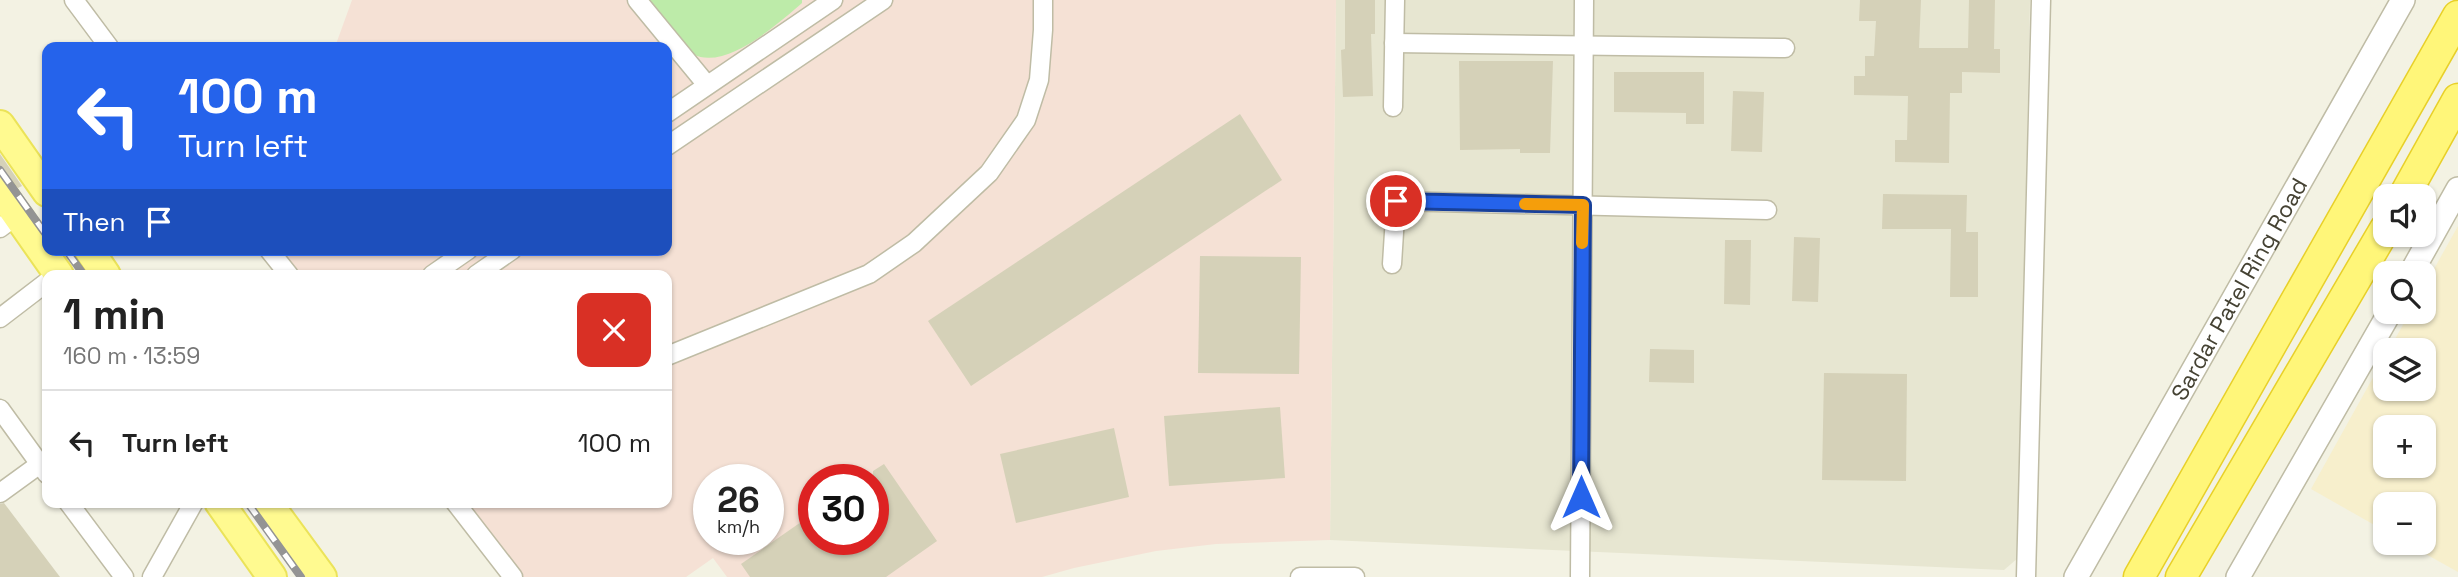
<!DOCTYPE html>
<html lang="en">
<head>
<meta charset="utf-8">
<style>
	:root { --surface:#fff; --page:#f6f6f6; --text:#222; --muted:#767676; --line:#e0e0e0 }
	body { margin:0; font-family:"Space Grotesk",sans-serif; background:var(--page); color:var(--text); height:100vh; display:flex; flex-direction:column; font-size:26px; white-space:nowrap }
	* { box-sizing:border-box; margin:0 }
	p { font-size:23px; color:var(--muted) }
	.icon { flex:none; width:38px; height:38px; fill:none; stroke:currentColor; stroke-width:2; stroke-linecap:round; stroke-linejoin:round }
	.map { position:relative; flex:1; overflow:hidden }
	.side { position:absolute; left:42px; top:270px; width:630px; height:238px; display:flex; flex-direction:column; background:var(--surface); border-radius:14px; box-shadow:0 2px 5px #0004 }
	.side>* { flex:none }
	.guide { position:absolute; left:42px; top:42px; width:630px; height:214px; border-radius:14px; box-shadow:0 2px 5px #0004; background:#2563eb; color:#fff; overflow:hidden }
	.buttons { position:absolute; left:2373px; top:184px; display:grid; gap:14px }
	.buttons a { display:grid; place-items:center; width:63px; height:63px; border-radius:14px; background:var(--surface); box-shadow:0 2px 5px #0004; font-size:35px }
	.speed { position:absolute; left:693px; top:464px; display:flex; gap:14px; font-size:35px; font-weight:700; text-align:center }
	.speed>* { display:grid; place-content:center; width:91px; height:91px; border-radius:50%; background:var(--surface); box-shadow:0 2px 5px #0004; line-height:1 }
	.speed small { font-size:18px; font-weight:400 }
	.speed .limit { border:10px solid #d22; background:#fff; color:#111 }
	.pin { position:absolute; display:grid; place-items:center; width:60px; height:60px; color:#fff; margin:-30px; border:4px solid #fff; border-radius:50%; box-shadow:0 2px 7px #0007 }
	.me { position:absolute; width:77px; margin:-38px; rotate:0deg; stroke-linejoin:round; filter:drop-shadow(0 0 5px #0008) }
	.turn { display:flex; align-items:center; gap:24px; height:147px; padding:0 21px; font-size:32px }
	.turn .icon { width:91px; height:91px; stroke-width:2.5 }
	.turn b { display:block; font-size:49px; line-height:60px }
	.then { display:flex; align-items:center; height:66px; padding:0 21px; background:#0003; gap:14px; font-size:26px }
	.round { display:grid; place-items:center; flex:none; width:74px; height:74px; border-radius:14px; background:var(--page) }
	.headline { display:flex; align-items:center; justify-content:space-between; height:119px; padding:0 21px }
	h1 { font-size:42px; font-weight:600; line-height:52px }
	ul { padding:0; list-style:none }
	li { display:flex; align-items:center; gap:21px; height:105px; padding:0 21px; border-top:2px solid var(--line) }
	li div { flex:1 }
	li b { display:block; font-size:26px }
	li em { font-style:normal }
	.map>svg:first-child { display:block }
	.residential { fill:#e7e6d1 }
	.commercial { fill:#f7efcc; fill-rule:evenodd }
	.medical { fill:#f5e1d5; fill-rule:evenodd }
	.green { fill:#bdeba9 }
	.building { fill:#d5d1b8 }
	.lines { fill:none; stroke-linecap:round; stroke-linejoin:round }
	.minor-casing { stroke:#bfbca5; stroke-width:21 }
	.tertiary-casing { stroke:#bfbca5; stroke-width:26 }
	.primary-casing { stroke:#ebe359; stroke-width:32 }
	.trunk-casing { stroke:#e8d029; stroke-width:33 }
	.minor { stroke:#fff; stroke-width:18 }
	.tertiary { stroke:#fff; stroke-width:23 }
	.primary { stroke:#fffa90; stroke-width:28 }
	.trunk { stroke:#fff679; stroke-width:30 }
	.rail-casing { stroke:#949494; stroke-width:8 }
	.rail { stroke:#fff; stroke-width:5; stroke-dasharray:16; stroke-linecap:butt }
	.route-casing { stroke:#184099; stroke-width:18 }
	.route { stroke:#2563eb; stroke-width:12 }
	.slow { stroke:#f59e0b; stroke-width:12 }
	.labels { text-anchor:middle; stroke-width:7; stroke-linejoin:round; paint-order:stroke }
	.street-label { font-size:23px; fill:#454233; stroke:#fff }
</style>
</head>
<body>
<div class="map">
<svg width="2458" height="577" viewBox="0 0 2458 577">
	<rect width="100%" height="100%" fill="#f3f2e3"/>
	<!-- residential -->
	<polygon class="residential" points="1336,0 2030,0 2018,558 2004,570 1330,540"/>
	<!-- commercial -->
	<path class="commercial" d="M2458 226V572L2406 543 2424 542V504H2385V531L2311 489 2385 356V388H2424V350H2389L2410 312H2424V287ZM2385 427H2424V466H2385Z"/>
	<!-- medical -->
	<path class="medical" d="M352 0H1336L1330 540 1216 544 1156 551 1074 568 1042 577H727L713 558 686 577H507L453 502H667V275H288L271 250H667V47H335ZM709 480H768V539H709ZM814 480H873V539H814Z"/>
	<!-- green -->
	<path class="green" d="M648 0H802V3C780 22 725 72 693 54 682 48 657 12 648 0Z"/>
	<!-- building -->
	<g class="building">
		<polygon points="1345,0 1375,0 1375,34 1371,34 1373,96 1343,97 1341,50 1345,49"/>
		<polygon points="1860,0 1921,0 1919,48 1968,48 1969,0 1995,0 1994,49 2000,49 2000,73 1962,72 1962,93 1950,93 1949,163 1895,162 1895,140 1907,140 1908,96 1854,95 1854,76 1865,76 1865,56 1874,56 1876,21 1859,21"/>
		<polygon points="1459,61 1553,61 1550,153 1520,153 1520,149 1460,150"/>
		<polygon points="1614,72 1704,72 1704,124 1686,124 1686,113 1614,112"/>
		<polygon points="1733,91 1764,92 1762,152 1731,151"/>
		<polygon points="1240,114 1282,180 971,386 928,321"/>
		<polygon points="0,154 22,186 18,188 8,176 0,175"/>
		<polygon points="1883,194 1967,195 1966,232 1978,232 1978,297 1950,297 1951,229 1882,229"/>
		<polygon points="1794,237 1820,238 1818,302 1792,301"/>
		<polygon points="1725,240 1751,240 1750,305 1724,304"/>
		<polygon points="1200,256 1301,257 1299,374 1198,373"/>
		<polygon points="1650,349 1694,350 1694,383 1649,382"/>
		<polygon points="1824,373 1907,374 1906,481 1822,480"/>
		<polygon points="1280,407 1285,478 1169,486 1164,416"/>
		<polygon points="1114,428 1129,497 1016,523 1000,454"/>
		<polygon points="884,464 937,541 886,577 750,577 741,564 814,513 814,539 873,539 873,471"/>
		<polygon points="4,503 60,577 0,577 0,504"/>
	</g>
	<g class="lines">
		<defs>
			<g id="minor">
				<polyline points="74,0 109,47"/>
				<polyline points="637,0 707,85"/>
				<polyline points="1394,43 1785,48"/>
				<polyline points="1393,107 1395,0"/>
				<polyline points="667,113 833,0"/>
				<polyline points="667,146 883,0"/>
				<polyline points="0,228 17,215"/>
				<polyline points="269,250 289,275"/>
				<polyline points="1392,264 1396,201 1767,210"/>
				<polyline points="432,275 468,250"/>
				<polyline points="476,275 512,250"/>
				<polyline points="0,318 47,282"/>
				<polyline points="667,356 869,274 914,243 989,173 1026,120 1039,80 1043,30 1043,0"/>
				<polyline points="0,409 47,474"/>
				<polyline points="0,493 40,464"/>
				<polyline points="68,502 124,577"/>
				<polyline points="455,502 513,577"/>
				<polyline points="152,577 194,502"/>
				<polyline points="1300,577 1355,577"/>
				<polyline points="1580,577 1584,0"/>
				<polyline points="2026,577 2041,0"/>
			</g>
			<g id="tertiary">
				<polyline points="2411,273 2458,189"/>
				<path id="s1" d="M2076 577 2403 0"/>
				<polyline points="2238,577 2390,312"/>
			</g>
			<g id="primary">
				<polyline points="0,125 47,192"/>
				<polyline points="0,191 59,275"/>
				<polyline points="89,250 106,275"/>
				<polyline points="219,502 272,577"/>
				<polyline points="267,502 322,577"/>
			</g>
			<g id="trunk">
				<polyline points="2404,196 2458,99"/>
				<polyline points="2139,577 2458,16"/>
				<polyline points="2181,577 2385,229"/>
			</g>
		</defs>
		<!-- minor casing -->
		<use href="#minor" class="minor-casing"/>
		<!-- tertiary casing -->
		<use href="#tertiary" class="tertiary-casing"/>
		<!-- primary casing -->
		<use href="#primary" class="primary-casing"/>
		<!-- trunk casing -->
		<use href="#trunk" class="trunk-casing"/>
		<!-- minor -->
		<use href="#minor" class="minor"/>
		<!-- tertiary -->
		<use href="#tertiary" class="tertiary"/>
		<!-- primary -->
		<use href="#primary" class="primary"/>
		<!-- trunk -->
		<use href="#trunk" class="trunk"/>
		<defs>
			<g id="rail">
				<polyline points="0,170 47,236"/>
				<polyline points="66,250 84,275"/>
				<polyline points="247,502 301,577"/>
			</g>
		</defs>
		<!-- rail casing -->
		<use href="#rail" class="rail-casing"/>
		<!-- rail -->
		<use href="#rail" class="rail"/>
	</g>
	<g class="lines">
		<defs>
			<polyline id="route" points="1396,201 1583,205 1581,497"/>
		</defs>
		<!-- route casing -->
		<use href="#route" class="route-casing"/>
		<!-- route -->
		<use href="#route" class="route"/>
		<!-- slow -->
		<polyline class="slow" points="1525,204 1583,205 1582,243"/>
	</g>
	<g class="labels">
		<!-- street labels -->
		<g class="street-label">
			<text dy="8" stroke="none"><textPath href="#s1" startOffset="331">Sardar Patel Ring Road</textPath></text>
		</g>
	</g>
</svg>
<div class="buttons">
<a><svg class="icon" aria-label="sound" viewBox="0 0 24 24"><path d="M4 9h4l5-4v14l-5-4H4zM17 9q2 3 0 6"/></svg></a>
<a><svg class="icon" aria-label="search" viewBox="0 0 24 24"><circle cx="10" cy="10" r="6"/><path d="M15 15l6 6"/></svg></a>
<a><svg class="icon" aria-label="layers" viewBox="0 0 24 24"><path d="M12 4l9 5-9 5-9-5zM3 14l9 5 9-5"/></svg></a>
<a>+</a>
<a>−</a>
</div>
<div class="speed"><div>26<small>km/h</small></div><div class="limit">30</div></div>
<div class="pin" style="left:1396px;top:201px;background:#d93025"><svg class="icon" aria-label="arrive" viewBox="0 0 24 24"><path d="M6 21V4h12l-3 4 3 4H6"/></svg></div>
<svg class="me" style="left:1581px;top:497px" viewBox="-20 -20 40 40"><path d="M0-17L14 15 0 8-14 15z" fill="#2563eb" stroke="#fff" stroke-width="4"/></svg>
<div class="guide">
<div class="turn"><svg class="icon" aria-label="left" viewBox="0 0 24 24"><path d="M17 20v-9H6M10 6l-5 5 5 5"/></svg><div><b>100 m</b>Turn left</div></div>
<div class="then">Then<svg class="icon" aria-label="arrive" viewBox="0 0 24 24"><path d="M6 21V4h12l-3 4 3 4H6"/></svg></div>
</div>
<section class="side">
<div class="headline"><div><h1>1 min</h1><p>160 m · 13:59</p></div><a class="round" style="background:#d93025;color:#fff"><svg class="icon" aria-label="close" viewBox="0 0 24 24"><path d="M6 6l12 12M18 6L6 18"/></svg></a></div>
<ul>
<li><svg class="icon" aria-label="left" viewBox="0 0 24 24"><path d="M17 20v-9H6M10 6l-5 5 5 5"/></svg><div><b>Turn left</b></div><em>100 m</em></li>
</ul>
</section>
</div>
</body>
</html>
